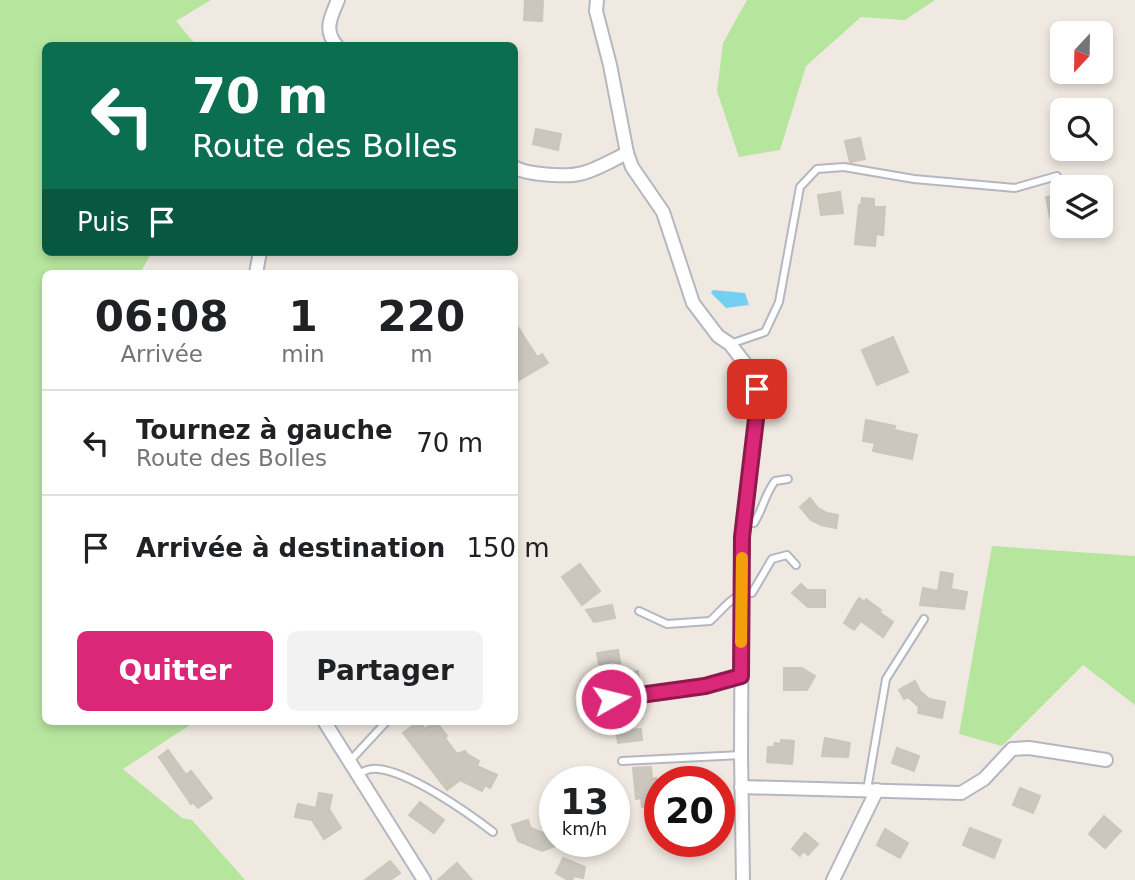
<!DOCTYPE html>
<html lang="fr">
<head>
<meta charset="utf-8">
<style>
	:root { --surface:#fff; --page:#f2f2f2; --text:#202124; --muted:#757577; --line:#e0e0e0; --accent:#db2777 }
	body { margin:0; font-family:"DejaVu Sans",sans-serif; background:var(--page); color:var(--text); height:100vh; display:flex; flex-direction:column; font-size:26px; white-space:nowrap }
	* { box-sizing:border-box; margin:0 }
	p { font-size:23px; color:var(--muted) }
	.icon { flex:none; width:38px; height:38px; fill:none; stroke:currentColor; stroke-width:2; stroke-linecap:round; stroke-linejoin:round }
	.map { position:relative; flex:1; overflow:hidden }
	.panel { position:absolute; left:42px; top:270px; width:476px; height:455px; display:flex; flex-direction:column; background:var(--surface); border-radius:10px; box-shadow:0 4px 10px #0003 }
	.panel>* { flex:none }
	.hud { position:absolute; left:42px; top:42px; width:476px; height:214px; border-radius:10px; box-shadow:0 4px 10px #0003; background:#0b6e4f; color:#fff; overflow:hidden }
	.needle { width:46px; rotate:202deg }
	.buttons { position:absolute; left:1050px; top:21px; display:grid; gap:14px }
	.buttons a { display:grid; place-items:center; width:63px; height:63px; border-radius:10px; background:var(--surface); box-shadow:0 4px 10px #0003; font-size:35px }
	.speed { position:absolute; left:539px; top:766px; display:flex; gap:14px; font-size:35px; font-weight:700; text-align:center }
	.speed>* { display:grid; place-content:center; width:91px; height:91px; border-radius:50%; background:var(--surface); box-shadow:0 4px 10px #0003; line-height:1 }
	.speed small { font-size:18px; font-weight:400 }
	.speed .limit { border:10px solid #d22; background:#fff; color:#111 }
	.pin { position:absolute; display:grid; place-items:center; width:60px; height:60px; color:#fff; margin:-30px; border-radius:14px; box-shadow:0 4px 10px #0006 }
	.me { position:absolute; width:77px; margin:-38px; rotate:82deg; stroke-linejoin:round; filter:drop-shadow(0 0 5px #0008) }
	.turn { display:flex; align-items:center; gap:24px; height:147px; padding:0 35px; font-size:32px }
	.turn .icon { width:91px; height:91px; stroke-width:2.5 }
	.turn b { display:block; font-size:49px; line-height:60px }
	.then { display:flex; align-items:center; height:66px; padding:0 35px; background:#0003; gap:14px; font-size:26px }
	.eta { display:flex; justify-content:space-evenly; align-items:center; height:119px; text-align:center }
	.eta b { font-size:42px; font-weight:600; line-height:49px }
	.button { display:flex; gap:14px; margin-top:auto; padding:14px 35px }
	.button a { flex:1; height:80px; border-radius:10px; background:var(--accent); color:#fff; font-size:28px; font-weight:600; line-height:80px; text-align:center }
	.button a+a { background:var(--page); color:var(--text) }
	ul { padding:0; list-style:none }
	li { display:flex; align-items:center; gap:21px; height:105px; padding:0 35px; border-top:2px solid var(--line) }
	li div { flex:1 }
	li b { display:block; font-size:26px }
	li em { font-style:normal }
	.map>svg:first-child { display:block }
	.green { fill:#b6e59e }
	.water { fill:#75cff0 }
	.building { fill:#cbc7bf; stroke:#cbc5ba; stroke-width:2 }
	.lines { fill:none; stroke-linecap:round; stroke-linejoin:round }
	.lane-casing { stroke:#b4b7c1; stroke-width:10 }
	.street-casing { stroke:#b4b7c1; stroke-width:16 }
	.lane { stroke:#fff; stroke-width:6 }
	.street { stroke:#fff; stroke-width:12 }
	.route-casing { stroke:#8e194d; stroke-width:18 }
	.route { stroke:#db2777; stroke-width:12 }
	.slow { stroke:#f59e0b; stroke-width:12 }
</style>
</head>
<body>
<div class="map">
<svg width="1135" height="880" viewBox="0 0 1135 880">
	<rect width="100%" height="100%" fill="#efe9e1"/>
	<!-- green -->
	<g class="green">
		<polygon points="0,0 211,0 176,21 196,45 46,46 46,252 152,252 140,273 46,273 46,721 196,721 123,769 182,818 192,820 245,880 0,880"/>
		<polygon points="747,0 935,0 905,20 861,17 806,66 780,150 739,157 717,91 723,43"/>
		<polygon points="992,546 1135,556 1135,705 1083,665 1002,746 959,734"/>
	</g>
	<!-- water -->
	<polygon class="water" points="713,290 745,293 749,305 726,308 711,293"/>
	<!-- building -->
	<g class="building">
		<polygon points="525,0 543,0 542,21 524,20"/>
		<polygon points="536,129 561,134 558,150 533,144"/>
		<polygon points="860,138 865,159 850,162 845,141"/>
		<polygon points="840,192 843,213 821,215 818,195"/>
		<polygon points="1062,194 1062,215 1050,217 1046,197"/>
		<polygon points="862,198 874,199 874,207 885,207 883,235 876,234 875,246 855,244 859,205 861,205"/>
		<polygon points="514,321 537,357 542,354 548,363 514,383"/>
		<polygon points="893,337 908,372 877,385 862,350"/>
		<polygon points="866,420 895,426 894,430 917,435 912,459 873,451 875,443 863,441"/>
		<polygon points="810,498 818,508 827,513 838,515 836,528 821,525 811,520 800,507"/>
		<polygon points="580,564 600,591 582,605 562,577"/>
		<polygon points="941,572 953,574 951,589 967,592 964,609 920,605 923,588 938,591"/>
		<polygon points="801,584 807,590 825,590 825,607 808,607 792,593"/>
		<polygon points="859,598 865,602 866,599 881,610 879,612 893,622 883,637 861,621 854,630 844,623"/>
		<polygon points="612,605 615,618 594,622 586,610"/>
		<polygon points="618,650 622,674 638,671 639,680 633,688 620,690 608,681 596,692 588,686 600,668 597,653"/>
		<polygon points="784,668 802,668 815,676 807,690 784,690"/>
		<polygon points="915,681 920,691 929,699 945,702 942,718 918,713 919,707 908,697 904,699 899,690"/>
		<polygon points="626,719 628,730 641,729 642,740 618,743 615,720"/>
		<polygon points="419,721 425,729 435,721 447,736 445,738 457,754 465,751 467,754 479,761 477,766 497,775 490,788 485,785 482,791 460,780 447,790 403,733"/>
		<polygon points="825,738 850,743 848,757 822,756"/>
		<polygon points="781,740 794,741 792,764 767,762 768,747 774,747 775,743 781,744"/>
		<polygon points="897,748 919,756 914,771 892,763"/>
		<polygon points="168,750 186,775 191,771 212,798 198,808 193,802 191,804 159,757"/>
		<polygon points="651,767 652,779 656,778 657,789 653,789 652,806 642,807 641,798 636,799 633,768"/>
		<polygon points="1020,788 1040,796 1033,813 1013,805"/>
		<polygon points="319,793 332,795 329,809 341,828 324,839 312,820 295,817 298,804 316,808"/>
		<polygon points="420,802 444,820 434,833 409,815"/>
		<polygon points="1104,816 1121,831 1105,848 1089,834"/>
		<polygon points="528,820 531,828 543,833 551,830 558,845 542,851 518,841 512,825"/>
		<polygon points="970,828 1001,840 994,858 963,845"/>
		<polygon points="885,829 908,843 900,858 877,845"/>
		<polygon points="805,833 818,844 808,855 803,851 800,856 792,849"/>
		<polygon points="563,858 585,867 583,878 574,876 572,880 568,880 556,873"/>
		<polygon points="390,861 400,873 390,880 365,880"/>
		<polygon points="457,863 472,880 438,880 449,870"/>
	</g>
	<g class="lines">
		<defs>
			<g id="lane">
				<polyline points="730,344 765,332 779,302 800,187 817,169 844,167 914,179 1015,188 1057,176"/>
				<path d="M744 524 754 523C763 509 765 494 775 481L788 479"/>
				<path d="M639 611 667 624 710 621C725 608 731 594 752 593L772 559 787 555 796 565"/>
				<polyline points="611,699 705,686 741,676"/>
				<polyline points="622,761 741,755"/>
				<polyline points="349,762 387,721"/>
				<path d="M357 775C363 771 370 768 378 769 410 772 467 812 493 832"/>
				<polyline points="867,790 886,679 924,619"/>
			</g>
			<g id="street">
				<polyline points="597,0 596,11 610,65 627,153 632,167 663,212 693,303 718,336 730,344 750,370 756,389 756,419 742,537 741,755 743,880"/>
				<path d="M337 46C323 30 331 17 338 0"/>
				<path d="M514 167C523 172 531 173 541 174 583 179 591 171 627 153"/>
				<polyline points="256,273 260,252"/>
				<polyline points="324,721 424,880"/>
				<polyline points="741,787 961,793 984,779 1012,749 1029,748 1106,760"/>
				<polyline points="833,880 877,790"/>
			</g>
		</defs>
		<!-- lane casing -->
		<use href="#lane" class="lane-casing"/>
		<!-- street casing -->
		<use href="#street" class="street-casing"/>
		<!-- lane -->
		<use href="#lane" class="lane"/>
		<!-- street -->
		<use href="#street" class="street"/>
	</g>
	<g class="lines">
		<defs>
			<polyline id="route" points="611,699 705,686 741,676 742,537 756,419 757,389"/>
		</defs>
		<!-- route casing -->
		<use href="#route" class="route-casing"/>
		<!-- route -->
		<use href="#route" class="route"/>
		<!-- slow -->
		<polyline class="slow" points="741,642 742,558"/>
	</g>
</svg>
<div class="buttons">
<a><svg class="needle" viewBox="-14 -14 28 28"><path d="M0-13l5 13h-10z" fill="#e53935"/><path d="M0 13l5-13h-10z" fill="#757577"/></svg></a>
<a><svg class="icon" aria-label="search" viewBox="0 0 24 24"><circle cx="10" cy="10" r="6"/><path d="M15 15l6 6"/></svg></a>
<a><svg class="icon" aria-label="layers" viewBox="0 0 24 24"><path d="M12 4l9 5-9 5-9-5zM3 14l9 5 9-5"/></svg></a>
</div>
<div class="speed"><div>13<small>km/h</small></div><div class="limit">20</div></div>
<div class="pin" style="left:757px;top:389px;background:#d93025"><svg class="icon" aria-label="arrive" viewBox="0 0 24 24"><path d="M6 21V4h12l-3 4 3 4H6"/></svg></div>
<svg class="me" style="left:611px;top:699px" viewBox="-20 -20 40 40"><circle r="17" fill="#db2777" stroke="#fff" stroke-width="3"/><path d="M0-11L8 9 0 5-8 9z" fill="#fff"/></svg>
<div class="hud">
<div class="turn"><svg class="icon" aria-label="left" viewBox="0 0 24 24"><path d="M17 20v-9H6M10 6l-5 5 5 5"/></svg><div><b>70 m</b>Route des Bolles</div></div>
<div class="then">Puis<svg class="icon" aria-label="arrive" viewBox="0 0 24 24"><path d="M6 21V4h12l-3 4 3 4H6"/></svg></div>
</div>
<section class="panel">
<div class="eta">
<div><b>06:08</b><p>Arrivée</p></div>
<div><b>1</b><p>min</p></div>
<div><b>220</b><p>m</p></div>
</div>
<ul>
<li><svg class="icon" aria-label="left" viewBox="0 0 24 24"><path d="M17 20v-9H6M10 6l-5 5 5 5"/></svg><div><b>Tournez à gauche</b><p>Route des Bolles</p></div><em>70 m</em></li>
<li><svg class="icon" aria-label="arrive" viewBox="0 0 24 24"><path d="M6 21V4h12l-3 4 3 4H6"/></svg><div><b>Arrivée à destination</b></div><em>150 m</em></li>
</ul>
<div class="button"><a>Quitter</a><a>Partager</a></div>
</section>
</div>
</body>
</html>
